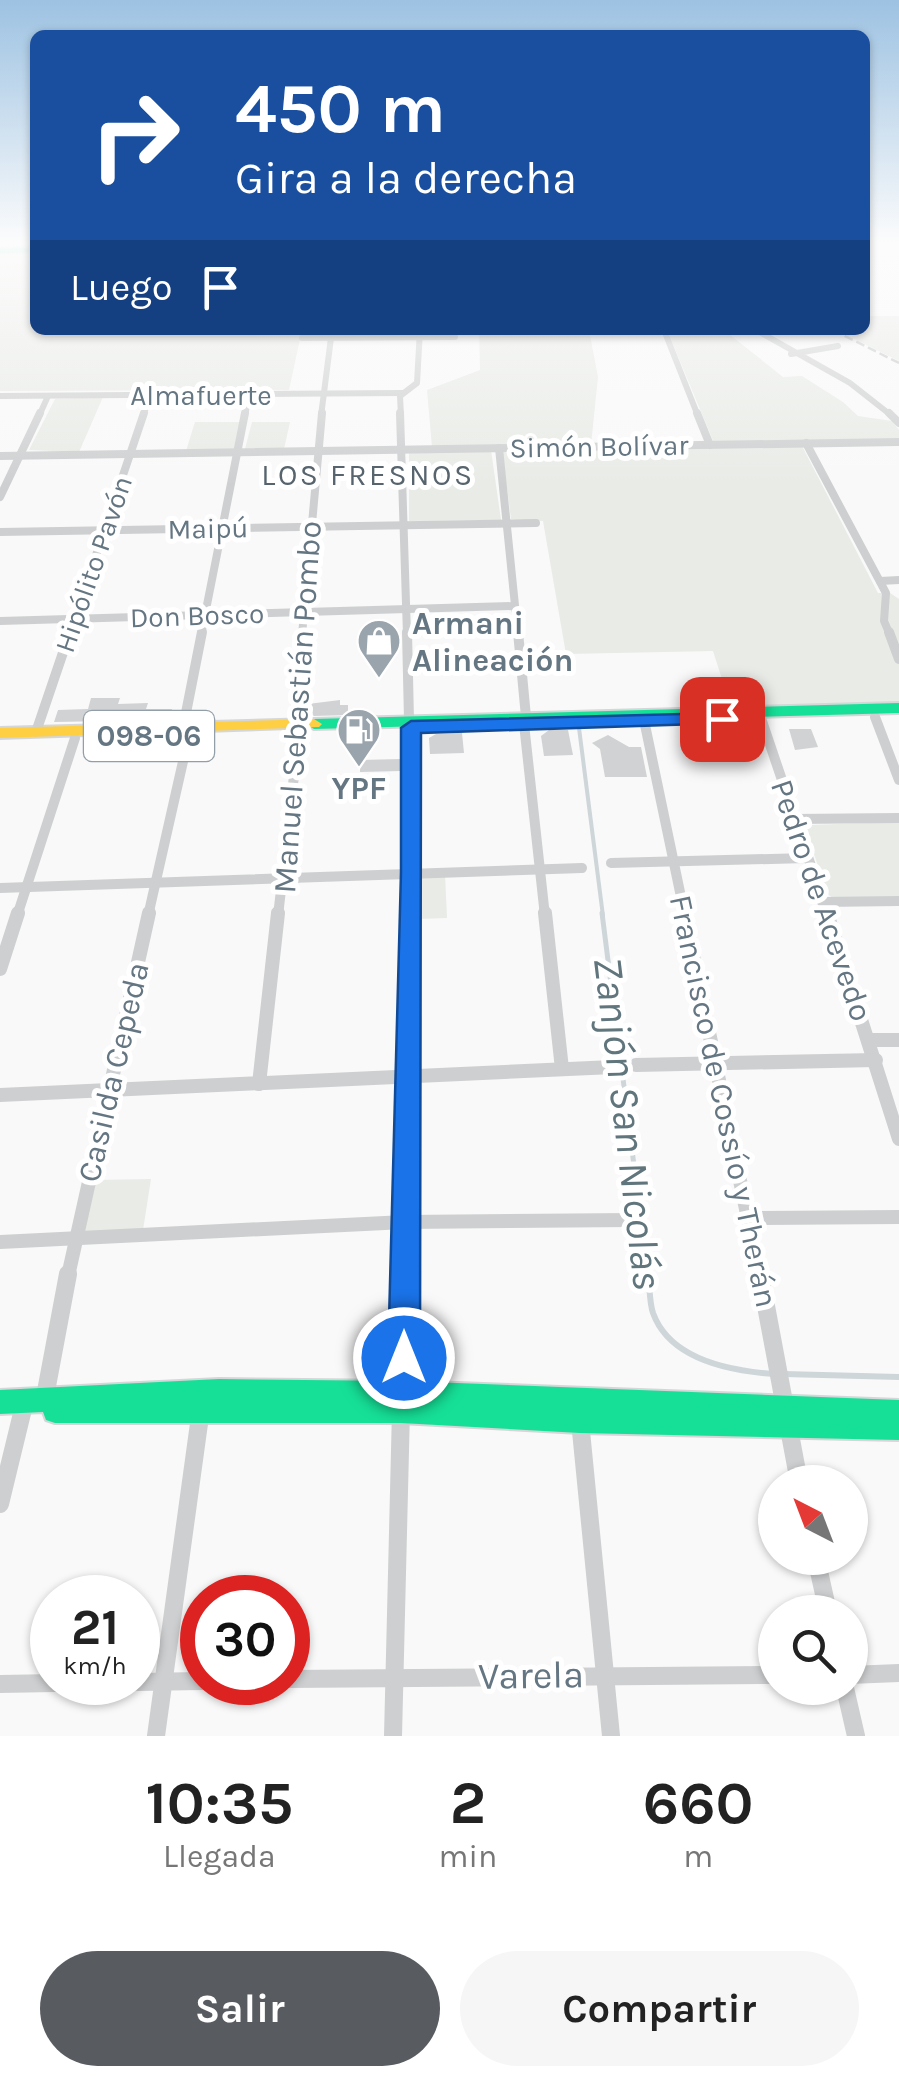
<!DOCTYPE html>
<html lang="es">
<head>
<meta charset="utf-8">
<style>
	:root { --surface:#fff; --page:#f6f6f6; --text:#222; --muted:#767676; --accent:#585c60 }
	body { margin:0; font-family:Karla,sans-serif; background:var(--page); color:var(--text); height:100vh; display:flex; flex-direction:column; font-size:38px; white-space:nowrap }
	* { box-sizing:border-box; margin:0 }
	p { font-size:32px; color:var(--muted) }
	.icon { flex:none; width:55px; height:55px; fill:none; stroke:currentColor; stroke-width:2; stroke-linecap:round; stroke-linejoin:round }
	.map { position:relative; height:1736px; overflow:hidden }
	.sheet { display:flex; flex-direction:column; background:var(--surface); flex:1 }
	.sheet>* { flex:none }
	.banner { position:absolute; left:30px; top:30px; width:840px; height:305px; border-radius:15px; box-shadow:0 2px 8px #0004; background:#1a4fa0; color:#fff; overflow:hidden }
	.needle { width:65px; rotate:318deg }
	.controls { position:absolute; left:758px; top:1465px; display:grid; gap:20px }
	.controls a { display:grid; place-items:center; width:110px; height:110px; border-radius:50%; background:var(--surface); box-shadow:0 2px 8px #0004; font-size:50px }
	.speed { position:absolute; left:30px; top:1575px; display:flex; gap:20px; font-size:50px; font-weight:700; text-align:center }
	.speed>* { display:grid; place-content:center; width:130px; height:130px; border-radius:50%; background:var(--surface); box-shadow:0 2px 8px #0004; line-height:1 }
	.speed small { font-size:25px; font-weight:400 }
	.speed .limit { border:15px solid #d22; background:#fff; color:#111 }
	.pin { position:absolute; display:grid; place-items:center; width:85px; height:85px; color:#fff; margin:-42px; border-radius:20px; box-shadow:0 5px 15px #0006 }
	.me { position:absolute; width:110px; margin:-55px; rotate:0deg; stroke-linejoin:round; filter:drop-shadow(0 0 8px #0008) }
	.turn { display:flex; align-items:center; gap:35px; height:210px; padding:0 40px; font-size:45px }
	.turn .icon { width:130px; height:130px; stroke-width:2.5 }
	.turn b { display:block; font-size:70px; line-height:85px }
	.then { display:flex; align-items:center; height:95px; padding:0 40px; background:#0003; gap:20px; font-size:38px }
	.eta { display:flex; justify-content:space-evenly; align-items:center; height:170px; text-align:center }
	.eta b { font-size:60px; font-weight:700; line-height:70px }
	.primary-button { display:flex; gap:20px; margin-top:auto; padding:20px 40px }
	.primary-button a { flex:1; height:115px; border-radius:60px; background:var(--accent); color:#fff; font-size:40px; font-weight:700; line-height:115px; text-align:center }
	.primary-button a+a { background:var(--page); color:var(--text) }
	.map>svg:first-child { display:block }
	.green { fill:#e8ebe6 }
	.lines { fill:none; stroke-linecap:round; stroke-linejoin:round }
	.stream-far2 { stroke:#ced6d9; stroke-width:4 }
	.stream-far1 { stroke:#ced6d9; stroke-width:5 }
	.stream { stroke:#ced6d9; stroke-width:6 }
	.building { fill:#d0d2d3 }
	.fast-casing { stroke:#d5d6d7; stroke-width:4 }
	.slow-casing { stroke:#d5d6d7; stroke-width:4 }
	.street-far4 { stroke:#cecfd0; stroke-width:6 }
	.street-far3 { stroke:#cecfd0; stroke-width:8 }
	.street-far2 { stroke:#cecfd0; stroke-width:10 }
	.street-far1 { stroke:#cecfd0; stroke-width:14 }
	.street { stroke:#cecfd0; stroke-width:18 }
	.fast { fill:#16e098; fill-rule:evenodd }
	.slow { fill:#ffcf43; fill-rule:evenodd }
	.rail { stroke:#c3c5c6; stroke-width:2.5; stroke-dasharray:9 4; stroke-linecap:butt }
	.route { fill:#1a73e8; stroke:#114b97; stroke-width:2.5 }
	.labels { text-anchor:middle; stroke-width:10; stroke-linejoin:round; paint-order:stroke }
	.far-street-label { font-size:28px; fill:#657683; stroke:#fff }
	.far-neighbourhood-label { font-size:30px; letter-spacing:2.5px; fill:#57646e; stroke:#fff }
	.shield { fill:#fff; stroke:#939fa8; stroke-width:2.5 }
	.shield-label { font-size:30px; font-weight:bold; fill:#657683 }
	.poi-label { font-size:32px; font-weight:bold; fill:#657683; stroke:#fff; text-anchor:start }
	.street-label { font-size:32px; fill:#657683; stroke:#fff }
	.near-street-label { font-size:38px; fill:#657683; stroke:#fff }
	.near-water-label { font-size:42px; font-style:italic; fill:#60757c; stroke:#fff }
</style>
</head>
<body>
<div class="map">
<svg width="899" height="1736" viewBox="0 0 899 1736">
	<rect width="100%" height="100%" fill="#f9f9f9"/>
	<!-- green -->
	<g class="green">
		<polygon points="0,251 35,251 35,330 302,330 289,390 0,391"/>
		<polygon points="865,316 899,316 899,361 836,330 865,330"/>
		<polygon points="479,330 589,330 598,377 591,445 432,447 427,390 480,370"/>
		<polygon points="667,330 724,330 783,377 802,376 843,402 858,416 892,421 899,430 899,441 714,443"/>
		<polygon points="103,397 79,452 29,450 55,399"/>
		<polygon points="195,422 241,422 234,450 186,451"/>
		<polygon points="252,422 290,422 284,449 245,449"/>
		<polygon points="802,446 878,593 890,593 899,599 899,703 731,707 713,651 566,654 543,521 511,519 502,449"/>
		<polygon points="491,450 501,520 409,521 409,451"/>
		<polygon points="899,822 899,899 835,899 827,894 806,829 809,825"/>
		<polygon points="445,874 447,918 417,919 416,875"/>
		<polygon points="151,1179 143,1230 84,1232 95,1180"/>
	</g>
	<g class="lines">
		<!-- stream-far2 -->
		<polyline class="stream-far2" points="579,728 603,916"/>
		<!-- stream-far1 -->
		<polyline class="stream-far1" points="602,913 648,1276"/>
		<!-- stream -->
		<g class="stream">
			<path d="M648 1274C650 1286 649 1301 653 1313 670 1360 731 1371 774 1374"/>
			<polyline points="784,1374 899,1377"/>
		</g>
	</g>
	<!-- building -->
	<g class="building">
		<polygon points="91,698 120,698 118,704 148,703 146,709 172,709 170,719 165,720 54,722 58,710 88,709"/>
		<polygon points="340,700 340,705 348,705 348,715 314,716 308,711 308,704"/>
		<polygon points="789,729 811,729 818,747 795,750"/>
		<polygon points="549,730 568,730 573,755 544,756 541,736"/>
		<polygon points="462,733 464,753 430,754 429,738 436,734"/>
		<polygon points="608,735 629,747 641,747 647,777 605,777 600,749 592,743"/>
		<polygon points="401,759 401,771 360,772 360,760"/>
	</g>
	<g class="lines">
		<defs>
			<g id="fast">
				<polygon points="35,246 35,252 0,253 0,247"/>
				<polygon points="899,703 899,713 314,729 306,724 314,719"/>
				<polygon points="219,1379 404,1381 899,1400 899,1440 580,1433 401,1423 55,1423 46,1420 43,1412 0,1414 0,1390"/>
			</g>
			<polygon id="slow" points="314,719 322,724 319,727 0,738 0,728"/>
		</defs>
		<!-- fast casing -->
		<use href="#fast" class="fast-casing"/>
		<!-- slow casing -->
		<use href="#slow" class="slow-casing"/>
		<!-- street-far4 -->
		<g class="street-far4">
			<polyline points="664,330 698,416"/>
			<polyline points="756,330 850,383 892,416"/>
			<polyline points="302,338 455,337"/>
			<polyline points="791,354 838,346"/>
			<polyline points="0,396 402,393"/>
			<polyline points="39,416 48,396"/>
			<polyline points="143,416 150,396"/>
			<polyline points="245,416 249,395"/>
			<polyline points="321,416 332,330"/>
			<polyline points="401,416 400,396 417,383 420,330"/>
		</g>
		<!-- street-far3 -->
		<g class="street-far3">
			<polyline points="400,413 407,635"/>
			<polyline points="697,413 710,445"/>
			<polyline points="889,413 899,423"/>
			<polyline points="806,443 886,593 884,621 890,635"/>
			<polyline points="499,448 518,635"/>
			<polyline points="0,456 899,442"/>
			<polyline points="0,497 40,413"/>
			<polyline points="0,532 536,523"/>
			<polyline points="880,581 899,580"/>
			<polyline points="0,621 513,606"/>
			<polyline points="69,635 144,413"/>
			<polyline points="201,635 245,413"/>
			<polyline points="302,635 322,413"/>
		</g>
		<!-- street-far2 -->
		<g class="street-far2">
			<polyline points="407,632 409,720"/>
			<polyline points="518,632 526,717"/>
			<polyline points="889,632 899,659"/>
			<polyline points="875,717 899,780"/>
			<polyline points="761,718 828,916"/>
			<polyline points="644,720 685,916"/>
			<polyline points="524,724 545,916"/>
			<polyline points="183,728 202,632"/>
			<polyline points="411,728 412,916"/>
			<polyline points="36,732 70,632"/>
			<polyline points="794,819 899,818"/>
			<polyline points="611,863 807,858"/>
			<polyline points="0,888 582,868"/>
			<polyline points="822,902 899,901"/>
			<polyline points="17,916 75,738"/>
			<polyline points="148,916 189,735"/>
			<polyline points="278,916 299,732 294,724 302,632"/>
		</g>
		<!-- street-far1 -->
		<g class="street-far1">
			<polyline points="545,913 562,1069"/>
			<polyline points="684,913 760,1276"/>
			<polyline points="827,913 899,1139"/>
			<polyline points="0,969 18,913"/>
			<polyline points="870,1040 899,1040"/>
			<polyline points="636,1065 876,1060"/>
			<polyline points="259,1084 278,913"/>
			<polyline points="0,1095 613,1067"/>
			<polyline points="748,1218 899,1217"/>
			<polyline points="0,1242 405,1222 632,1220"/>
			<polyline points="68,1276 149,913"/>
			<polyline points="406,1276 412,913"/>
		</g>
		<!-- street -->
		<g class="street">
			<polyline points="760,1274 799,1482"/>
			<polyline points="404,1392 406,1274"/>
			<polyline points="44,1402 68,1274"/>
			<polyline points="580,1421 611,1736"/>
			<polyline points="0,1504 25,1401"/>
			<polyline points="816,1558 828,1612"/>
			<polyline points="850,1675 899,1673"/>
			<polyline points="288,1679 775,1675"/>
			<polyline points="138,1682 202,1681"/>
			<polyline points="0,1684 109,1682"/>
			<polyline points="845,1688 856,1736"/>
			<polyline points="156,1736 201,1409"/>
			<polyline points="393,1736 401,1410"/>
		</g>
		<!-- fast -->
		<use href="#fast" class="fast"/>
		<!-- slow -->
		<use href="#slow" class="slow"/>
		<!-- rail -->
		<polyline class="rail" points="833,330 899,363"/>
	</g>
	<!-- sky -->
	<linearGradient id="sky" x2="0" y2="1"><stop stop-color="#9dc2e2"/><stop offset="0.5" stop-color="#fcfcfc"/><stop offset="1" stop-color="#fcfcfc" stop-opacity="0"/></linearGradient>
	<rect width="899" height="486" fill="url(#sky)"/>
	<!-- route -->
	<polygon class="route" points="722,713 732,719 729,723 421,733 420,1358 415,1369 404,1373 393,1369 388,1358 401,872 401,728 411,721"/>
	<!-- icons -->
	<defs>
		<symbol id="shop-pin" viewBox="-11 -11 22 30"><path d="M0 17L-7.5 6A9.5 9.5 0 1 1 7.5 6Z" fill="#99a4ac" stroke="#fff"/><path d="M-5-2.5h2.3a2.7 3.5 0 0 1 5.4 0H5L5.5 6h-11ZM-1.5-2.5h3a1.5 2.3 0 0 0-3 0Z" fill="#fff"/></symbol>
		<symbol id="fuel-pin" viewBox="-11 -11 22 30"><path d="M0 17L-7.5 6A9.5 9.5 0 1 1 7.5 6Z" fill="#99a4ac" stroke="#fff"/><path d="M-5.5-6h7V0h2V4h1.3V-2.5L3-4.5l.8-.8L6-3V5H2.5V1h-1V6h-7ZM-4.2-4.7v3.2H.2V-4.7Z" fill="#fff"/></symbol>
	</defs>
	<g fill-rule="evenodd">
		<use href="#shop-pin" x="354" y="616" width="50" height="68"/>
		<use href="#fuel-pin" x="334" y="705" width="50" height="68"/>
	</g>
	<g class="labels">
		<!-- far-street labels -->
		<g class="far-street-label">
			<text x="201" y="405">Almafuerte</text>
			<text transform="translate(599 446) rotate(-1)" y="10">Simón Bolívar</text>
			<text transform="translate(208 528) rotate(-1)" y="10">Maipú</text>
			<text transform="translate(93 564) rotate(-71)" y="10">Hipólito Pavón</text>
			<text transform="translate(197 615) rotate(-2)" y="10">Don Bosco</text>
		</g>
		<!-- far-neighbourhood labels -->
		<g class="far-neighbourhood-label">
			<text x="368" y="485">LOS FRESNOS</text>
		</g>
		<!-- shield labels -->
		<rect class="shield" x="84" y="711" width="130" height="50" rx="8"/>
		<g class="shield-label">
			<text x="149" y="746">098-06</text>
		</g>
		<!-- poi labels -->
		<g class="poi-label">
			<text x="412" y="634">Armani<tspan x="412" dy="37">Alineación</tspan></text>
			<text x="359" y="799" text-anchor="middle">YPF</text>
		</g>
		<!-- street labels -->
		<g class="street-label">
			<text transform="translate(297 707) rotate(-86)" y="11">Manuel Sebastián Pombo</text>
			<text transform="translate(822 900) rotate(71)" y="11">Pedro de Acevedo</text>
			<text transform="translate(113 1072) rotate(-77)" y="11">Casilda Cepeda</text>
			<text transform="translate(724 1101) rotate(78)" y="11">Francisco de Cossío y Therán</text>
		</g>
		<!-- near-street labels -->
		<g class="near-street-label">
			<text transform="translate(531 1675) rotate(-1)" y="13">Varela</text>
		</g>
		<!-- near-water labels -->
		<g class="near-water-label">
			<text transform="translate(629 1123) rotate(83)" y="15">Zanjón San Nicolás</text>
		</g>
	</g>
</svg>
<div class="controls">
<a><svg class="needle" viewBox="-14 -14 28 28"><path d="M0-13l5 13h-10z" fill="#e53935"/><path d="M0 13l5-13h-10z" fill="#767676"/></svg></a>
<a><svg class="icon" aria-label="search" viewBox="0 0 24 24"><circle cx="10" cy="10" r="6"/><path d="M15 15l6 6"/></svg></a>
</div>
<div class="speed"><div>21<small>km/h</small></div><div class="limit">30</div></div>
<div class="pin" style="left:722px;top:719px;background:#d93025"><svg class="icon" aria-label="arrive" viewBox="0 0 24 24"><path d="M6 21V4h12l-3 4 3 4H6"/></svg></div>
<svg class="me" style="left:404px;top:1358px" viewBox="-20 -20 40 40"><circle r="17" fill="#1a73e8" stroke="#fff" stroke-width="3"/><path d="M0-11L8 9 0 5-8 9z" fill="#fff"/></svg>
<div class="banner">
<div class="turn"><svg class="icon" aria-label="right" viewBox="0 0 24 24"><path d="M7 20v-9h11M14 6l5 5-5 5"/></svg><div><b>450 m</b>Gira a la derecha</div></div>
<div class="then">Luego<svg class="icon" aria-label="arrive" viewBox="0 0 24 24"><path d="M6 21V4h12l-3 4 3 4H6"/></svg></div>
</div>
</div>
<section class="sheet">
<div class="eta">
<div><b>10:35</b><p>Llegada</p></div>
<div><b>2</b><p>min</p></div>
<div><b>660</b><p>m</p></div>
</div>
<div class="primary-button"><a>Salir</a><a>Compartir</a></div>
</section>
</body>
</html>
